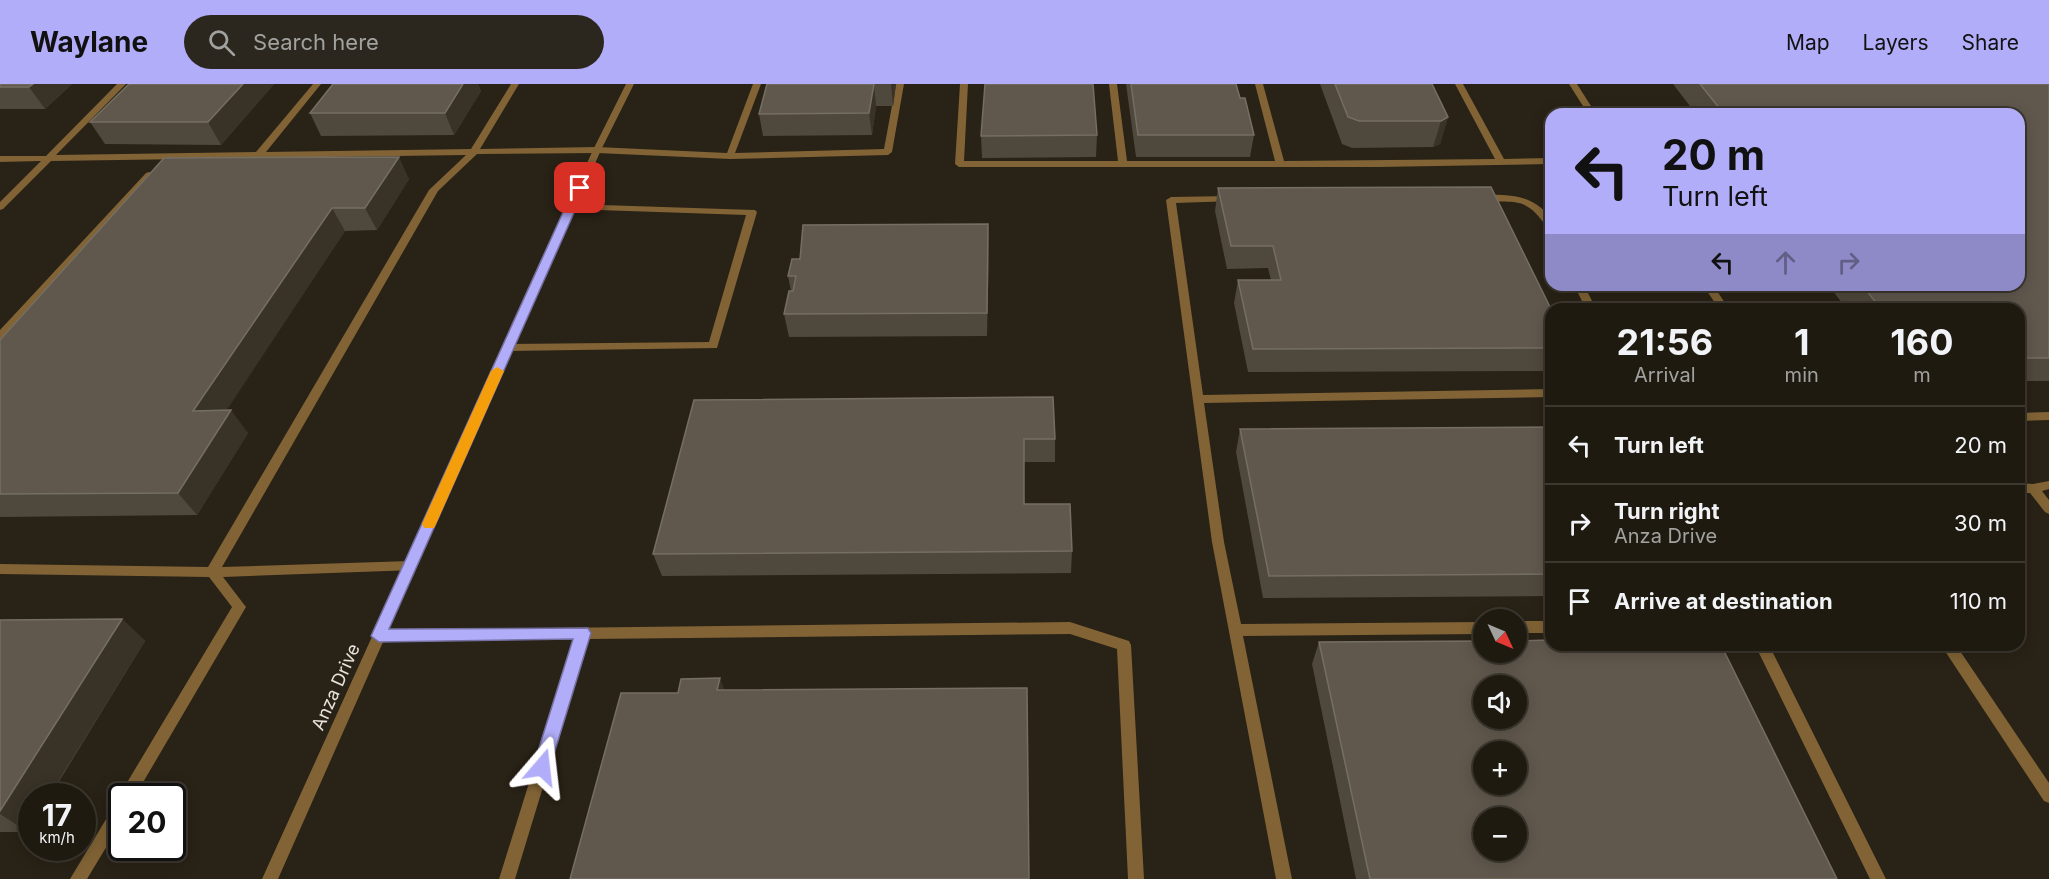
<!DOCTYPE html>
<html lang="en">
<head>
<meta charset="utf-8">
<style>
	:root { --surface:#1f1a10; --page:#2c271e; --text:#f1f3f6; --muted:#a1a19f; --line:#3c3830; --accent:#b2adf9 }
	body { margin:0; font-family:Inter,sans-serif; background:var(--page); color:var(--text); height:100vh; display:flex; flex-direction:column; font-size:22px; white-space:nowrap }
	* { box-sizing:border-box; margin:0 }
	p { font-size:20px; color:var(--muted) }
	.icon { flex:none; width:33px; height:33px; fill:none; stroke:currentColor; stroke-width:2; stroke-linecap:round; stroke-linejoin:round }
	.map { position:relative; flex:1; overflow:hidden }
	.drawer { position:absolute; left:1545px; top:219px; width:480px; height:348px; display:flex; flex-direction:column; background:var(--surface); border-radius:18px; box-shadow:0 3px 15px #0003,0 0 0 2px var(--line) }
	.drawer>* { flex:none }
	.guide { position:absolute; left:1545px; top:24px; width:480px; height:183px; border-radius:18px; box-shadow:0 3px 15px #0003,0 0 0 2px var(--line); background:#b2adf9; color:#111; overflow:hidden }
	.needle { width:39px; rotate:134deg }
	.fabs { position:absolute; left:1473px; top:525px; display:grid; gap:12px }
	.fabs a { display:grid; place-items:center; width:54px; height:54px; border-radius:50%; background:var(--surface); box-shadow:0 3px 15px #0003,0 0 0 2px var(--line); font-size:30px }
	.speed { position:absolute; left:18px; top:699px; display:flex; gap:12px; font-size:30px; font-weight:700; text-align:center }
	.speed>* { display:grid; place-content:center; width:78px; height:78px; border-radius:50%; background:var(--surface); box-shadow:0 3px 15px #0003,0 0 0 2px var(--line); line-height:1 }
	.speed small { font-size:15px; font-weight:400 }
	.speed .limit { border:3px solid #111; border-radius:9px; background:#fff; color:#111 }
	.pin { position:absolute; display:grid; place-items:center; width:51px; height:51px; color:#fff; margin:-26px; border-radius:12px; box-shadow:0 3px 9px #0006 }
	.me { position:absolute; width:66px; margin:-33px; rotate:17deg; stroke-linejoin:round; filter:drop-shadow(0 0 4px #0008) }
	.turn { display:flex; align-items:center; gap:21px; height:126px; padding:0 18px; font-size:27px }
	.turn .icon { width:78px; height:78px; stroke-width:2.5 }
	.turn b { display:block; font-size:42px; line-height:51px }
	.lanes { display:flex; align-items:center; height:57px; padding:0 18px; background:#0003; justify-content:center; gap:30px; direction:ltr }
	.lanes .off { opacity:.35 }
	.eta { display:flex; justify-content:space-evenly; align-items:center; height:102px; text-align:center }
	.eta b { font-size:36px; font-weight:700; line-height:42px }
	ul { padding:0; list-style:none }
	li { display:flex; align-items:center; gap:18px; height:78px; padding:0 18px; border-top:2px solid var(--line) }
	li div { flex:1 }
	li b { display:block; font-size:22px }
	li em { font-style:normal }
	header { display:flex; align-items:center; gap:36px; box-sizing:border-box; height:84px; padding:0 30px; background:var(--accent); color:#111 }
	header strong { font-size:28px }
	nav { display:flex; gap:33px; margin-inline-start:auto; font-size:21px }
	.search { width:420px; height:54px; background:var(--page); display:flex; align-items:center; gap:15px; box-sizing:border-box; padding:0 21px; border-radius:33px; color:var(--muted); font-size:22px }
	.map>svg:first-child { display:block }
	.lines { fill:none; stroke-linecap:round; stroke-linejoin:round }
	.lane { fill:#816335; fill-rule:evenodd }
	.street { fill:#816335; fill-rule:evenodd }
	.wall { fill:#4f483c }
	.shaded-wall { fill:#393226 }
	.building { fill:#60584d; stroke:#756e63; stroke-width:1.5; fill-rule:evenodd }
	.route { fill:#b2adf9; stroke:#7470a2; stroke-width:1.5 }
	.slow { fill:#f59e0b }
	.labels { text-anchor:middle; stroke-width:4.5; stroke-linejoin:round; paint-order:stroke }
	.street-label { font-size:18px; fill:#e7e2db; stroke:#292216 }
</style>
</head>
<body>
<header>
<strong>Waylane</strong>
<div class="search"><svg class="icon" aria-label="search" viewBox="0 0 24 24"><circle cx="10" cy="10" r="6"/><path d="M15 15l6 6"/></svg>Search here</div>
<nav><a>Map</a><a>Layers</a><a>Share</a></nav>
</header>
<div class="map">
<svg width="2049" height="795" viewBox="0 0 2049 795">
	<rect width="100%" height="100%" fill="#292216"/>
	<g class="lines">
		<!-- lane -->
		<g class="lane">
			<polygon points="117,0 126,0 56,71 256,68 313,0 321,0 266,68 471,65 511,0 519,0 480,65 597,63 727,69 753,0 761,0 735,69 884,65 896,0 904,0 892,68 888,71 730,75 597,69 477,70 438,107 222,483 410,477 415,478 416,482 415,486 223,493 246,523 135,712 122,712 122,737 87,795 70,795 117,717 121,715 119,712 122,707 232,523 209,493 0,490 0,480 208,483 429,106 466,71 51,77 3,125 0,126 0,118 41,77 0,78 0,72 46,72"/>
			<polygon points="960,0 968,0 964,77 1118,77 1109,0 1117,0 1127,77 1275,77 1255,0 1263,0 1284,77 1495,75 1455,0 1463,0 1504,75 1551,74 1551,80 1378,83 959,83 955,80"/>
			<polygon points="149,88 154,91 152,93 4,255 0,256 0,246 146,89"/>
			<path d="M1480 111C1507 110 1531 110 1549 132L1551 146 1548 145C1523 107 1513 122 1477 116L1475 114Z"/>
			<polygon points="1231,112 1236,115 1234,117 1176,119 1203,311 1551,305 1551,313 1204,319 1224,458 1241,540 1484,538 1484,550 1243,552 1292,795 1276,795 1212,458 1166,116 1171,113"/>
			<polygon points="571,120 755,126 757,128 717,264 504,267 503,264 508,260 709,258 746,131 568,125 566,123"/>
			<polygon points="1574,201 1584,201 1596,225 1586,225"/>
			<polygon points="2049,328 2049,336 2019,337 2019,329"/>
			<polygon points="2049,397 2049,405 2042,407 2049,416 2049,430 2045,428 2030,409 2019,409 2019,399 2033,400"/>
			<rect x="1516" y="537" width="35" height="12"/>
			<polygon points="1070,538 1129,557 1131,561 1144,795 1128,795 1117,565 1070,550 588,555 515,795 499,795 574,555 379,558 374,556 372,552 374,548 379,546"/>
			<polygon points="1755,561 1769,561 1886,795 1870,795"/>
		</g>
		<!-- street -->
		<g class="street">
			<polygon points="626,0 634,0 601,66 278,795 262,795 593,66"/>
			<polygon points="1569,0 1577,0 1596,30 1588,30"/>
			<polygon points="1703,201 1713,201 1729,225 1719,225"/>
			<polygon points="1941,561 1956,561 2049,699 2049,719 2044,717"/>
		</g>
	</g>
	<!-- wall -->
	<g class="wall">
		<polygon points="0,0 72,0 45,25 0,25"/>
		<polygon points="274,0 221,61 105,60 90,38"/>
		<polygon points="333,0 478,0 481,7 454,51 321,52 310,29"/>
		<polygon points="767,0 896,0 893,22 876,22 872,51 763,52 759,30"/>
		<polygon points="1126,0 1236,0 1240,14 1254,51 1250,73 1136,73"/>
		<polygon points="1320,0 1432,0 1448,33 1440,60 1433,63 1352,64 1342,60"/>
		<polygon points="1673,0 2049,0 2049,297 2019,297 2019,225 1847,225 1828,201 2019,201 2019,30 1696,30"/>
		<polygon points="1097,51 1096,73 982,74 981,52"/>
		<polygon points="164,74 409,95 377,146 345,147 226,326 248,349 197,431 0,433 0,256"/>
		<polygon points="1218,104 1551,225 1551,287 1248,288 1234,219 1238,196 1271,196 1268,184 1227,185 1215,127"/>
		<polygon points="988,140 989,163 987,252 789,253 784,230 791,207 788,192 800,175"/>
		<polygon points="694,316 1055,355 1055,378 1024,378 1024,420 1072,467 1071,489 662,492 653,470"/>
		<polygon points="1551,343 1551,512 1263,514 1236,368 1240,345"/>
		<polygon points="122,535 145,557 28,748 0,748 0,536"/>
		<polygon points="1319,558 1837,795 1356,795 1312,580"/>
	</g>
	<!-- shaded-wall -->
	<g class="shaded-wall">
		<polygon points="33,0 72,0 45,25 29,3"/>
		<polygon points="243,0 274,0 221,61 208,38"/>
		<polygon points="463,0 478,0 481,7 454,51 445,29"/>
		<polygon points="874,0 876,22 872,51 869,29"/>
		<polygon points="891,0 896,0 893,22"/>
		<polygon points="1448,33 1440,60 1433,63 1441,37"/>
		<polygon points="399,73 409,95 377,146 365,124"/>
		<polygon points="332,124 345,147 211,350 193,327"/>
		<polygon points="988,140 989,163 987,252 987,229"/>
		<polygon points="231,326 248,349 197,431 178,409"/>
		<polygon points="122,535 145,557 49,712 32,712 32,742 28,748 0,730 0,727"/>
		<polygon points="720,594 728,616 717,606"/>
	</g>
	<!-- building -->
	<g class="building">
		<polygon points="0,0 33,0 29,3 0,3"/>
		<polygon points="129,0 243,0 208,38 90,38"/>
		<polygon points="333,0 463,0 445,29 310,29"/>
		<polygon points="767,0 874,0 869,29 759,30"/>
		<polygon points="985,0 1093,0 1097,51 981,52"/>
		<polygon points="1131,0 1236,0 1240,14 1245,14 1254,51 1138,51"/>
		<polygon points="1335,0 1432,0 1448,33 1441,37 1359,37 1348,33"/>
		<polygon points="1700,0 2049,0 2049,274 2019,274 2019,225 1881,225 1862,201 2019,201 2019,30 1724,30"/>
		<polygon points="399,73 365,124 332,124 193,327 231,326 178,409 0,410 0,256 164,74"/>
		<polygon points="1491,103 1551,225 1551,264 1253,265 1238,196 1281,196 1273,162 1231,162 1218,104"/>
		<polygon points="988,140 987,229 784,230 789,207 793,207 796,192 788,192 792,175 800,175 803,141"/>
		<polygon points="1053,313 1055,355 1024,355 1024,420 1070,420 1072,467 653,470 694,316"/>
		<polygon points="1551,343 1551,490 1269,492 1240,345"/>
		<polygon points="122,535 0,727 0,536"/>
		<path d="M1551 556V561H1721L1837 795H1370L1319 558 1484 557V568H1516V557ZM1484 602H1516V634H1484ZM1484 668H1516V700H1484ZM1484 734H1516V766H1484Z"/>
		<polygon points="720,594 717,606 1027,604 1029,795 570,795 621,609 678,609 681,595"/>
	</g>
	<!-- route -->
	<polygon class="route" points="580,101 585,104 389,545 588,544 591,549 550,683 547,689 542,691 536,689 533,683 573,555 379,558 371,552 574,104"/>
	<!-- slow -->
	<polygon class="slow" points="497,283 504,287 436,440 434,444 424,444 422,440 491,287"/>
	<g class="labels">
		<!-- street labels -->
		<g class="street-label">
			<text transform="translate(336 603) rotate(-66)" y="6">Anza Drive</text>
		</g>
	</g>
</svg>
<div class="fabs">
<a><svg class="needle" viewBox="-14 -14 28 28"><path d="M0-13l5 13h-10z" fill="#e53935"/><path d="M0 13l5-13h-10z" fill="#a1a19f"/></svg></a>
<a><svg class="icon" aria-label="sound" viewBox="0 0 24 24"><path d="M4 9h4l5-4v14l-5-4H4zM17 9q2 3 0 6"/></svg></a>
<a>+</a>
<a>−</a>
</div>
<div class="speed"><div>17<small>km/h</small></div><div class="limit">20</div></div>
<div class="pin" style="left:580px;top:104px;background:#d93025"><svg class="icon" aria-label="arrive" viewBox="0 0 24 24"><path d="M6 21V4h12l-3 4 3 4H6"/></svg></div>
<svg class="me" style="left:542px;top:683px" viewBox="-20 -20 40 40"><path d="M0-17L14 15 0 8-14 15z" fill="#b2adf9" stroke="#fff" stroke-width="4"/></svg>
<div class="guide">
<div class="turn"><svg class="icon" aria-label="left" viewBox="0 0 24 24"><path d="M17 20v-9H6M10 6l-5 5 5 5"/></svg><div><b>20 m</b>Turn left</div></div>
<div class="lanes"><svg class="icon" aria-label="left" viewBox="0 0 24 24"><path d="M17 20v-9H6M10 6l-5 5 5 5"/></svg><svg class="icon off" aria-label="ahead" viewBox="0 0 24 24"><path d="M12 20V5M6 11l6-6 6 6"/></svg><svg class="icon off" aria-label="right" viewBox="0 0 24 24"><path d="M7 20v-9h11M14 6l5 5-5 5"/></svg></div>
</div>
<section class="drawer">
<div class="eta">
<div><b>21:56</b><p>Arrival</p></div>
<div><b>1</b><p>min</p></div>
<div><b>160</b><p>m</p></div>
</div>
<ul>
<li><svg class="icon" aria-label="left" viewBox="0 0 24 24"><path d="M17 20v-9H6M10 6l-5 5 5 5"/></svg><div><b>Turn left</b></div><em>20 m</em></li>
<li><svg class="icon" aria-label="right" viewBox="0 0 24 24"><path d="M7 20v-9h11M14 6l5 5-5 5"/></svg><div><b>Turn right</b><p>Anza Drive</p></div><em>30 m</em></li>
<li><svg class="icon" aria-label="arrive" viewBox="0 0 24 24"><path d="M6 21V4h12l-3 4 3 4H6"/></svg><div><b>Arrive at destination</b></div><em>110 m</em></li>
</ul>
</section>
</div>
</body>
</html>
